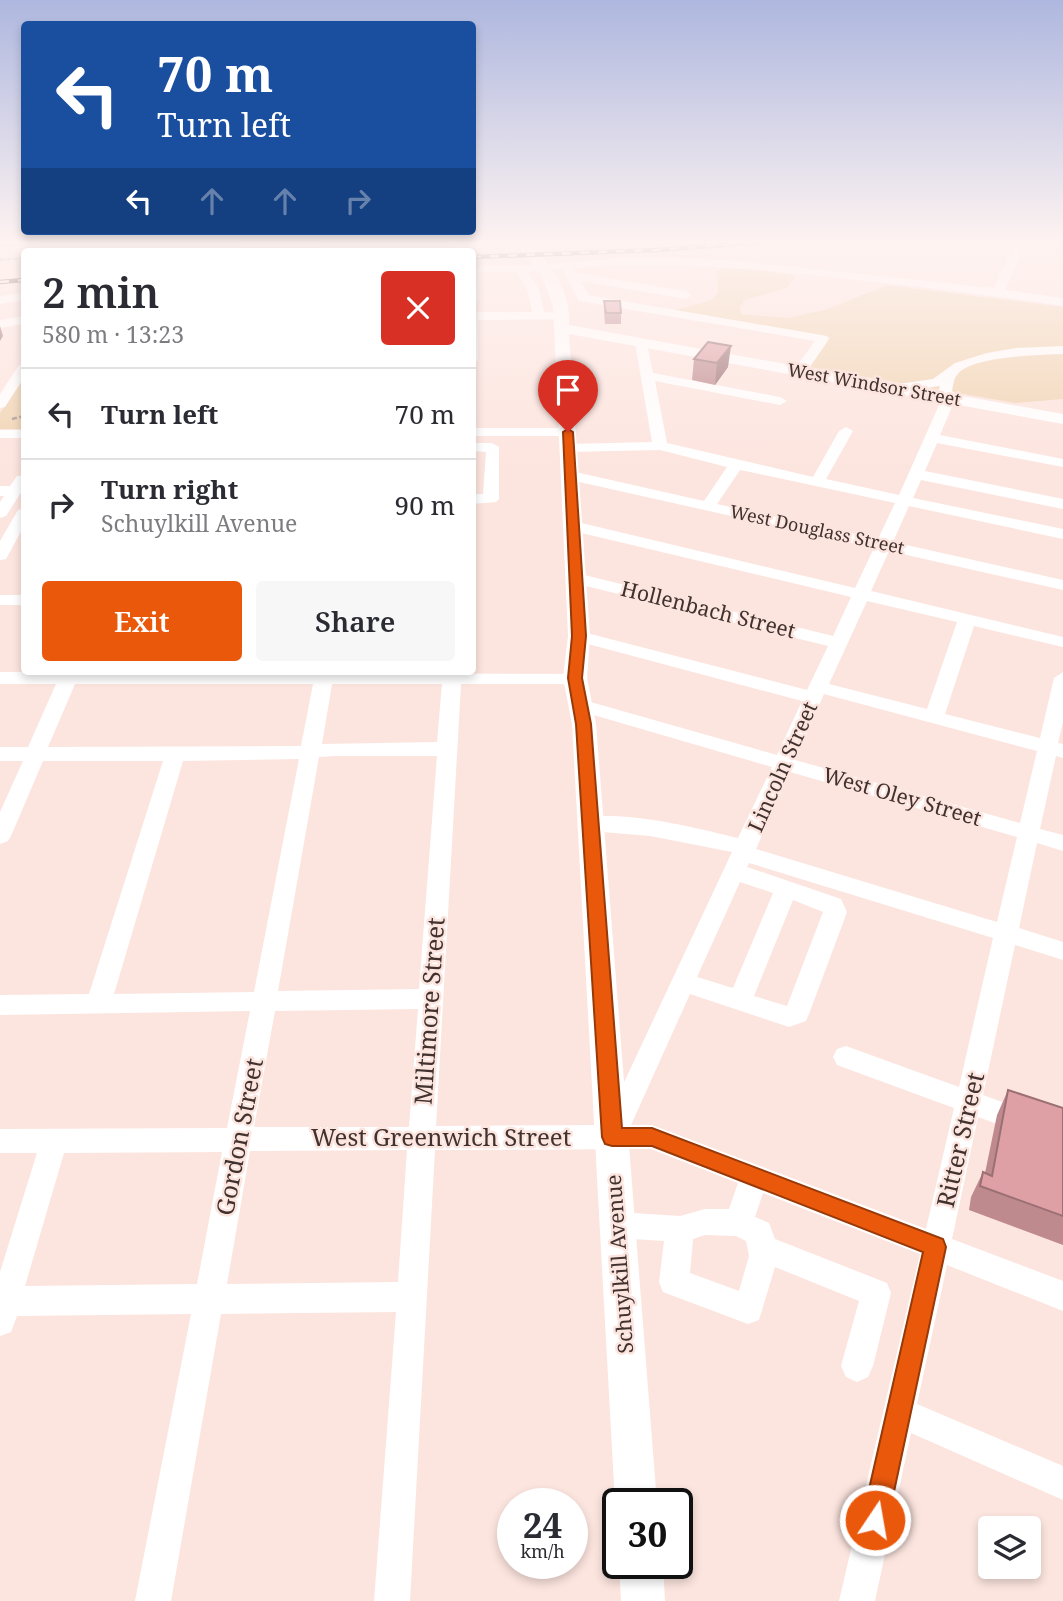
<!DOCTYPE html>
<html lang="en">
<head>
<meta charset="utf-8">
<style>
	:root { --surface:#fff; --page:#f7f7f7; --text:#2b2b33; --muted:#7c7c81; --line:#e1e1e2; --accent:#ea580c }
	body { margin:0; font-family:"Noto Serif",serif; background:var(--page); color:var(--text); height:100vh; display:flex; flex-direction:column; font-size:26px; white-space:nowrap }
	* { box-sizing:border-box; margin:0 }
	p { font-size:23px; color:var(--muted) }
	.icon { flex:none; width:38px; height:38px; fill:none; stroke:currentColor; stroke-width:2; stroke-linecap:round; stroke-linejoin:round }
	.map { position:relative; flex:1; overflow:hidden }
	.side { position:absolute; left:21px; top:248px; width:455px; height:427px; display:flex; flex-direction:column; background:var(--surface); border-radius:7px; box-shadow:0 4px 10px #0003 }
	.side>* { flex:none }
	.guide { position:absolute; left:21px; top:21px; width:455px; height:214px; border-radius:7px; box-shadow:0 4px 10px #0003; background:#1a4fa0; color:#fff; overflow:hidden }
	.controls { position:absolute; left:978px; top:1516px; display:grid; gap:14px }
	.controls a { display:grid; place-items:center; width:63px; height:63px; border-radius:7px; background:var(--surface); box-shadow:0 4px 10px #0003; font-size:35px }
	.speed { position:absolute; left:497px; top:1488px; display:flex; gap:14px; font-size:35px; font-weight:700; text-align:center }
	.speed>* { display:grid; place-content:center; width:91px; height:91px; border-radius:50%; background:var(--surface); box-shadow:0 4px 10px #0003; line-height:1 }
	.speed small { font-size:18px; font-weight:400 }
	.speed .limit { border:4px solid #111; border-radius:10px; background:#fff; color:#111 }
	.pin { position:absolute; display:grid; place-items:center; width:60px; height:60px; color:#fff; margin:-72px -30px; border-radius:50% 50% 50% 0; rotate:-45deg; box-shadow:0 0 7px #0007 }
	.pin .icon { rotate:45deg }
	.me { position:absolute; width:77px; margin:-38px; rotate:12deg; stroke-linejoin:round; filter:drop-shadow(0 0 5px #0008) }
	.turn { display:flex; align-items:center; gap:24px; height:147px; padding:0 21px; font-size:32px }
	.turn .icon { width:91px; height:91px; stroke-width:2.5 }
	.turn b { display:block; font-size:49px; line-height:60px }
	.lanes { display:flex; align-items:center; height:66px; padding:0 21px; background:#0003; justify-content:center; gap:35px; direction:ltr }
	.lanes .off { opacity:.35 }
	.round { display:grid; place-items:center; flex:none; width:74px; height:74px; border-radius:7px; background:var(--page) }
	.overview { display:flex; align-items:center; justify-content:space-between; height:119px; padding:0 21px }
	h1 { font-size:42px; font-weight:600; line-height:52px }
	.primary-button { display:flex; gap:14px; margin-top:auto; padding:14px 21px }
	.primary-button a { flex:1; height:80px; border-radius:7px; background:var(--accent); color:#fff; font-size:28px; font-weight:600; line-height:80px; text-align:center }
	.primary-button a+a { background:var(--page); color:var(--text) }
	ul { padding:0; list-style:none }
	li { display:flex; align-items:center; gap:21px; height:91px; padding:0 21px; border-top:2px solid var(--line) }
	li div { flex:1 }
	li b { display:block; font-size:26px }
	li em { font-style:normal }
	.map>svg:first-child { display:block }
	.green { fill:#f1d5b4 }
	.water { fill:#f8bcd2 }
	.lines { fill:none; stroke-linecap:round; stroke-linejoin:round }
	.path-far1 { stroke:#ad9995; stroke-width:2; stroke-dasharray:4.5 2; stroke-linecap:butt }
	.path { stroke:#ad9995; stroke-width:2.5; stroke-dasharray:5 2.5; stroke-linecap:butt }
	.minor { fill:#fff; fill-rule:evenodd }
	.major { fill:#fff; fill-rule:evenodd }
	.rail-casing { stroke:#564642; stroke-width:4.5 }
	.rail { stroke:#fde5df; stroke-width:2.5; stroke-dasharray:9; stroke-linecap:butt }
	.wall { fill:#bf8a8e }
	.shaded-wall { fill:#9b7074 }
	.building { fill:#dea0a5; stroke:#9b7074; stroke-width:2 }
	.route { fill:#ea580c; stroke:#983908; stroke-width:2 }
	.labels { text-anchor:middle; stroke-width:5; stroke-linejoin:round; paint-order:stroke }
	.far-street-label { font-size:18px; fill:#41322f; stroke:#fde5df }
	.street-label { font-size:21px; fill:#41322f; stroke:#fde5df }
	.near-street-label { font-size:24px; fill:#41322f; stroke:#fde5df }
</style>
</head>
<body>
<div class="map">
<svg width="1063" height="1601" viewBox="0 0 1063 1601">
	<rect width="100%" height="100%" fill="#fde5df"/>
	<!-- green -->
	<g class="green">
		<polygon points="725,266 793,275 795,278 787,288 744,300 740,308 741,314 788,318 828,309 887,285 1063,307 1063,399 1015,403 810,367 830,337 675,310 712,300 718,292 717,272"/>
		<polygon points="24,379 24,429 0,429 0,413"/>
	</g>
	<!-- water -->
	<path class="water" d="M0 242H530C353 252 177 245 0 247Z"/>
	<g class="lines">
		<!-- path-far1 -->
		<g class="path-far1">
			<polyline points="116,252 148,252"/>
			<polyline points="0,260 24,258"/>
		</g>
		<!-- path -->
		<polyline class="path" points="12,419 24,416"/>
		<!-- minor -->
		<g class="minor">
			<path d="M1016 242H1026L1005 290 1063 298V306C989 295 915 286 840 278 747 268 666 261 573 268L577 273 686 291 692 295 686 299 581 281 588 295 827 336 829 339 805 374 800 375 793 371 815 341 579 301 562 269 528 272 539 289 544 312 568 313V319L478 320V360L472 364V307L478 312H532L527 289 517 272H480L478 302 472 305V266H521L636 257 727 260 994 288Z"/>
			<polygon points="24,293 24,300 0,304 0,296"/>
			<polygon points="24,316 24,324 0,328 0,320"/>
			<path d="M641 339 647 343 653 373 780 397 787 401 780 405 655 381 667 443 813 477 839 431 846 427 853 431 826 479 899 495 943 396 938 392 940 386 897 392 890 388 892 385 933 379 955 363 987 353 1016 348 1063 346V354C1041 355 970 356 957 375 954 378 953 386 952 391L957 395 940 435 1063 459V467L937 443 925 471 1063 499V509L921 480 913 498 1063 529V539L909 506 893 542 1063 580V590L889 551 871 591 1063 637V647L974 626 945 714 1040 738 1054 678 1063 672V722L1058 743 1063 744V758L1056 756 1040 829 1063 835V851L1037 843 1019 928 1063 942V960L1015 945 983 1095 1063 1124V1148L978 1117 952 1239 1063 1281V1311L947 1265 917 1404 1063 1466V1500L911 1433 875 1601H839L920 1254 763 1193 755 1217 769 1223 775 1239 887 1283 891 1293 873 1366 868 1377 857 1382 846 1377 841 1366 859 1301 775 1267 759 1320 748 1324 663 1292 659 1282 664 1241 617 1238 607 1234 603 1225 607 1216 617 1212 680 1216 705 1209H729L738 1183 651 1149 435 1150 410 1601H374L396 1312 221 1314 171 1601H135L191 1314 17 1316 11 1332 0 1336V1272L37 1153H0V1129L227 1128 250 1011 0 1015V995L89 994 163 761H43L11 836 8 841 0 844V812L23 761H0V747H28L56 684H0V672L582 674 584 678 575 684H461L436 1126 604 1125 732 852 650 836 591 831 583 829 580 824 583 819C619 808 701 829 738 838L772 767 573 709 570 705 573 701 580 699 777 755 802 701 573 640 570 636 579 631 807 690 828 646 570 582 568 578 576 573 833 636 851 597 573 531 565 526 573 521 855 588 874 548 566 479 563 476 566 473 571 471 704 501 727 467 660 450 569 452 562 448 569 444 652 442 635 343ZM740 470 750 472 895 503 878 539 717 504ZM867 601 957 622 927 709 829 684ZM75 684H313L301 746 48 747ZM332 684H442L437 742 322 744ZM824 694 1037 751 1020 823 795 760ZM335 756H437L419 989 278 991 319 757ZM299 759 254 992 114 994 183 761ZM790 772 1017 837 997 922 756 849ZM749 863 993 938 959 1087 846 1046 837 1049 833 1057 837 1065 954 1108 926 1229 652 1125H631L690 994 789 1027 806 1021 809 1014 847 912 841 899 747 867ZM740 882 773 893 733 988 697 977ZM793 900 823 912 787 1006 754 996ZM418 1009 409 1127H254L275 1011ZM407 1150 398 1282 227 1284 250 1151ZM222 1152 197 1284 25 1286 64 1153ZM705 1235 736 1236 746 1241 749 1256 739 1291 690 1273 693 1239Z"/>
			<polygon points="24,364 24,377 5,407 0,408 0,394 19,365"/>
			<polygon points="472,428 568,428 575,432 568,436 472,436"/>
			<rect x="0" y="430" width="24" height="8"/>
			<polygon points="472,443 492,443 499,447 499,499 496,502 472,504 472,494 483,494 486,452 472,451"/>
			<polygon points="24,475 24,488 6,516 0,518 0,502 4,496 0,496 0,486 10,486 17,476"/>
			<polygon points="24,508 24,526 6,559 0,560 0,541 18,510"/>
			<rect x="0" y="595" width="24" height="10"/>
		</g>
		<!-- major -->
		<g class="major">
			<path d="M515 242H529C551 266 571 290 569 325L1063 414V424L569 334 590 636 587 678 596 724 657 1503H618V1510L615 1503 572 724 563 678 568 636 553 306 541 274Z"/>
			<polygon points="619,1563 663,1563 665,1601 621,1601"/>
		</g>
		<defs>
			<g id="rail">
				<polyline points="472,257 656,250 765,242"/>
				<polyline points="0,282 24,280"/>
			</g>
		</defs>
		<!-- rail casing -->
		<use href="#rail" class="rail-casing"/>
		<!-- rail -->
		<use href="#rail" class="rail"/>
	</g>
	<!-- wall -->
	<g class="wall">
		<polygon points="604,301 621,313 621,324 605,324 604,311"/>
		<polygon points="708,342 728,367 715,385 692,380 694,359"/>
		<polygon points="1008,1090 1063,1108 1063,1245 969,1210 971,1197 983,1172 985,1173 997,1115"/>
	</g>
	<!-- shaded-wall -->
	<g class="shaded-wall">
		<polygon points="0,326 3,336 0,341"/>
		<polygon points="731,346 728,367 715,385 717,363"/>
	</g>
	<!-- building -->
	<g class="building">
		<polygon points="604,301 620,301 621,313 606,313"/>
		<polygon points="708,342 731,346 717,363 694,359"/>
		<polygon points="1008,1090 1063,1108 1063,1216 980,1186 983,1172 992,1176"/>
	</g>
	<!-- sky -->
	<linearGradient id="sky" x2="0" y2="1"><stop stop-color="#aeb7df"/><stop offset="0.52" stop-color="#fef3f1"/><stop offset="1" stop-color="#fef3f1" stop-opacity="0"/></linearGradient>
	<rect width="1063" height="466" fill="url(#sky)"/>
	<!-- route -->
	<polygon class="route" points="568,429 573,432 586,636 582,678 591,724 622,1128 652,1128 943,1239 946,1247 888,1520 884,1529 875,1533 866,1529 862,1520 923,1252 652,1146 612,1146 605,1144 602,1137 576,724 568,678 572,636 563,432"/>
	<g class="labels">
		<!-- far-street labels -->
		<g class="far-street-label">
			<text transform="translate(874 385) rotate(10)" y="6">West Windsor Street</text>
			<text transform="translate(817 530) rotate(12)" y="6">West Douglass Street</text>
		</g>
		<!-- street labels -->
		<g class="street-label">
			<text transform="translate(708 610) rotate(14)" y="7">Hollenbach Street</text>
			<text transform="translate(783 767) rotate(-66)" y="7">Lincoln Street</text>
			<text transform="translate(902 797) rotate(16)" y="7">West Oley Street</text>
			<text transform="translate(620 1264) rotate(-94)" y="7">Schuylkill Avenue</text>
		</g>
		<!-- near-street labels -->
		<g class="near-street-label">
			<text transform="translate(430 1011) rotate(-86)" y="8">Miltimore Street</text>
			<text transform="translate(240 1137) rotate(-79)" y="8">Gordon Street</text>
			<text x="441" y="1146">West Greenwich Street</text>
			<text transform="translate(961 1140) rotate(-77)" y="8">Ritter Street</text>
		</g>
	</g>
</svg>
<div class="controls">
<a><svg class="icon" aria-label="layers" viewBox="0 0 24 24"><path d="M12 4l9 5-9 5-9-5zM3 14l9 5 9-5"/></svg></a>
</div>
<div class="speed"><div>24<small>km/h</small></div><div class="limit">30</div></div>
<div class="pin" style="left:568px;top:432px;background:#d93025"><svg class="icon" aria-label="arrive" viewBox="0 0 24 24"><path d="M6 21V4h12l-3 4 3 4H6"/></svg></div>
<svg class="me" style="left:875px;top:1520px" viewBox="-20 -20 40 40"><circle r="17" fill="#ea580c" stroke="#fff" stroke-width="3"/><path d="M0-11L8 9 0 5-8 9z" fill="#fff"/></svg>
<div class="guide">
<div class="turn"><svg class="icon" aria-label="left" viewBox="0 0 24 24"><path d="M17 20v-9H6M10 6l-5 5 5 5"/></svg><div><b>70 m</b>Turn left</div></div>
<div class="lanes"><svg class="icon" aria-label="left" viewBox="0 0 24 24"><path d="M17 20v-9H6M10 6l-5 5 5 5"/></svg><svg class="icon off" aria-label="ahead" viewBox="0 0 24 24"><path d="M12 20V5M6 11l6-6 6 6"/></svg><svg class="icon off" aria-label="ahead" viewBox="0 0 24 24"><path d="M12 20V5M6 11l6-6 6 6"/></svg><svg class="icon off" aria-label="right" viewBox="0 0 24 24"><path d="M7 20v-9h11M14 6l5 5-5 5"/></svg></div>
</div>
<section class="side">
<div class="overview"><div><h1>2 min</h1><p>580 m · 13:23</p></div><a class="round" style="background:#d93025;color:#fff"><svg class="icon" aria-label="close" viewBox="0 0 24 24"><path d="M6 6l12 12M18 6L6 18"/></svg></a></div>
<ul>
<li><svg class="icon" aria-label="left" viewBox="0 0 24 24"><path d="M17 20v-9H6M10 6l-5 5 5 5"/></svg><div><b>Turn left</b></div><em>70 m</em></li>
<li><svg class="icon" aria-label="right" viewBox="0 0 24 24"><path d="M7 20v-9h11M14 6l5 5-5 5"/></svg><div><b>Turn right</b><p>Schuylkill Avenue</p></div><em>90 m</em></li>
</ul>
<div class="primary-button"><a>Exit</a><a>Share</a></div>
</section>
</div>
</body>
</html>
